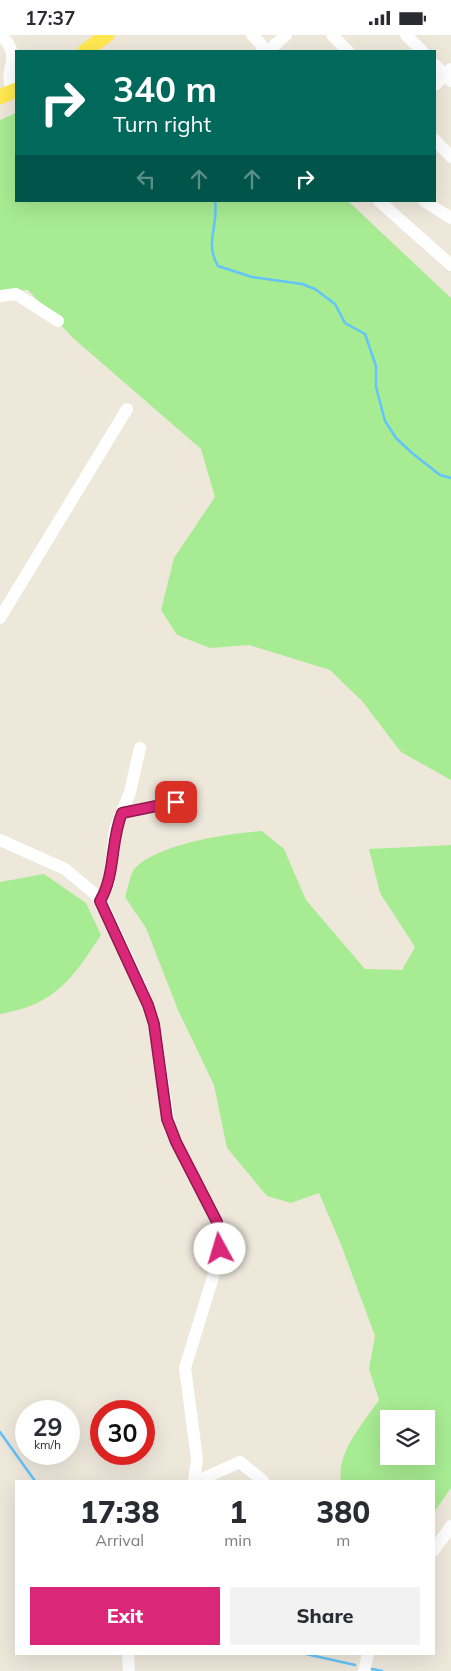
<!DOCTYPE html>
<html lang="en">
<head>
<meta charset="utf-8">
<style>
	:root { --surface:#fff; --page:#f2f2f3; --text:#2b2b33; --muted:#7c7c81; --accent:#db2777 }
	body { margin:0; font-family:Mulish,sans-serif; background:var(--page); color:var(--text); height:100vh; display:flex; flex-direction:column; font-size:19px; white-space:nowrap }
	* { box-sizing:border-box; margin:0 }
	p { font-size:16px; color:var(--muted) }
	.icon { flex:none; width:28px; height:28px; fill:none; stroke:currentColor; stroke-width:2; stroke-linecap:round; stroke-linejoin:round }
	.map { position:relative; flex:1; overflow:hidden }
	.side { position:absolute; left:15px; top:1445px; width:420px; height:175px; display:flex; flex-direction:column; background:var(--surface); border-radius:0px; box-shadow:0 5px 20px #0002 }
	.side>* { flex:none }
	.top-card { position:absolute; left:15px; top:15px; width:421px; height:152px; border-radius:0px; box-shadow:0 5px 20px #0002; background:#00695c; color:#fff; overflow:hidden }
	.tools { position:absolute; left:380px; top:1375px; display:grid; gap:10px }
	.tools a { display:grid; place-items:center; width:55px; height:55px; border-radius:0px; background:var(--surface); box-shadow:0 5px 20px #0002; font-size:25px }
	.speed { position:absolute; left:15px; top:1365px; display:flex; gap:10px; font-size:25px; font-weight:700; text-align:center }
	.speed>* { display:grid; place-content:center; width:65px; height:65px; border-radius:50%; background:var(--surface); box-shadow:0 5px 20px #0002; line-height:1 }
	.speed small { font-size:12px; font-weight:400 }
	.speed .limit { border:8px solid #d22; background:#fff; color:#111 }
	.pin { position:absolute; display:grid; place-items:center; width:42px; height:42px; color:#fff; margin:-21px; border-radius:10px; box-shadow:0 2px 8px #0006 }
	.me { position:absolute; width:55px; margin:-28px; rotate:354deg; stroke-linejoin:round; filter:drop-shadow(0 0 4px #0008) }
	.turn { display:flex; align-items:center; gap:18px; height:105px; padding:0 15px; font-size:22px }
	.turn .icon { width:65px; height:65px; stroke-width:2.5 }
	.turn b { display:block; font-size:35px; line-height:42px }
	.lanes { display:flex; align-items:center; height:48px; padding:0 15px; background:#0003; justify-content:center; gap:25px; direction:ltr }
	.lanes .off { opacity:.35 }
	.eta { display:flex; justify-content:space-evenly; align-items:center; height:85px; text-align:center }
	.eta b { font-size:30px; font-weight:800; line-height:35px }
	.action { display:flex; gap:10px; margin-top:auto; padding:10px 15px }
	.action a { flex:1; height:58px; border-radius:0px; background:var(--accent); color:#fff; font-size:20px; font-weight:800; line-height:58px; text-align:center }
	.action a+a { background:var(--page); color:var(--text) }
	.status { display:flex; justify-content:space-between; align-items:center; height:35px; padding:0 25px; background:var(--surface); direction:ltr }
	.status svg { height:14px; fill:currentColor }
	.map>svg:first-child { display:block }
	.green { fill:#a7eb92; fill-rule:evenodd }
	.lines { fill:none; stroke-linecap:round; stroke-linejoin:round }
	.stream { stroke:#63c3fb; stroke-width:2.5 }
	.minor { stroke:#fff; stroke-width:12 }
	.major { stroke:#ffe850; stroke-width:15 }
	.route-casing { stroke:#8e194d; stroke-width:12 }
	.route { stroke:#db2777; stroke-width:9 }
</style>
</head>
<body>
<div class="status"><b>17:37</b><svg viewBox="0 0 49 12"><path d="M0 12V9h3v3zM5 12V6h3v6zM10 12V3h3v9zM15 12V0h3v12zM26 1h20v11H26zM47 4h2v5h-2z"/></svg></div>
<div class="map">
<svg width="451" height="1636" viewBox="0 0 451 1636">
	<rect width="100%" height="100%" fill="#eee8db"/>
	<!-- green -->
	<g class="green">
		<polygon points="16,78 16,166 348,166 451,263 451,745 401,717 362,666 330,635 249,610 210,613 177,600 161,575 174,523 215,462 201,414 73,303 28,255 0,255 0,85"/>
		<path d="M262 796 284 814 306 865 365 934 402 935 415 912 380 858 369 814 451 810V1453L434 1477V1446H341C336 1418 364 1387 379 1365L369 1334 375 1301 342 1212 319 1158 291 1168 267 1161 227 1113 214 1050 178 975 146 893 125 862C128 854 130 839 135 833 158 809 229 798 262 796ZM389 1384H426V1421H389Z"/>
		<path d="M44 839 86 868 101 900C73 943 55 970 0 979V847Z"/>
	</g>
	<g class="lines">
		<!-- stream -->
		<g class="stream">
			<path d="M215 166C219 192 204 207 218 231L252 242 302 249 315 254 335 269 345 288 365 299 376 331V352L385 386 396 403 412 418 440 440 451 443"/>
			<polyline points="0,1397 35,1446"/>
			<polyline points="306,1619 355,1630"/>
			<polyline points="372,1634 382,1636"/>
		</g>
		<!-- minor -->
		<g class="minor">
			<polyline points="252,0 261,9 263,16"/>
			<polyline points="332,0 348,16"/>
			<polyline points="406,0 422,16"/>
			<path d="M3 2C24 26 1 33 13 57"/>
			<polyline points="268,16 286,0"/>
			<polyline points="435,30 451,46"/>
			<polyline points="435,50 451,34"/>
			<polyline points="435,105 451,122"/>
			<polyline points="379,166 451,230"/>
			<polyline points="424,166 451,183"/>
			<polyline points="0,261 16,259 58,286"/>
			<polyline points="0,583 127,374"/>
			<polyline points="122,778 176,767 192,768"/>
			<polyline points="0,805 65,834 95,859 104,872 143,957 154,989 170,1094 217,1187 220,1214 217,1229 185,1333 197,1424 194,1446"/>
			<polyline points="100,866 109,847 115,794 130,757 140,713"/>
			<polyline points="206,1442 240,1427 263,1446"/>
			<polyline points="434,1515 451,1491"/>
			<polyline points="128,1619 129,1636"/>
			<polyline points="364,1636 368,1619"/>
		</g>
		<!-- major -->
		<g class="major">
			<polyline points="85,16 107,0"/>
			<polyline points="0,62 16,55"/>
		</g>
	</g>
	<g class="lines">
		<defs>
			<path id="route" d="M176 767 122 778C110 807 116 839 100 866L148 970 154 989 167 1084 176 1107 217 1187 220 1214"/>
		</defs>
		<!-- route casing -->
		<use href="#route" class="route-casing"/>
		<!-- route -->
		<use href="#route" class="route"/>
	</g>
</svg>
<div class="tools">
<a><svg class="icon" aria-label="layers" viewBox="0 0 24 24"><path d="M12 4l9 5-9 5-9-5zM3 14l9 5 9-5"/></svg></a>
</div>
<div class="speed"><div>29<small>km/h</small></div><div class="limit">30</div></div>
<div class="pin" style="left:176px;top:767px;background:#d93025"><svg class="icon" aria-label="arrive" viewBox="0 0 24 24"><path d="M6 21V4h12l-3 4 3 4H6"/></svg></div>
<svg class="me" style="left:220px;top:1214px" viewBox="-20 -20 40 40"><circle r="19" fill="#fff"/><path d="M0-13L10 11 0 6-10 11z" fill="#db2777"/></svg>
<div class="top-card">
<div class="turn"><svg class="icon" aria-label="right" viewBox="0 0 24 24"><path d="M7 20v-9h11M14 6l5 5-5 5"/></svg><div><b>340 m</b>Turn right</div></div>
<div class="lanes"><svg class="icon off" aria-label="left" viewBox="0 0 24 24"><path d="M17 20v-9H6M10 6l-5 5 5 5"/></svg><svg class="icon off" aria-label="ahead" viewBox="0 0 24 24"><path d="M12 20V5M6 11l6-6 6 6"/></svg><svg class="icon off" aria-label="ahead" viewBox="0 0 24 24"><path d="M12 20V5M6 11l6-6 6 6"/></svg><svg class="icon" aria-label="right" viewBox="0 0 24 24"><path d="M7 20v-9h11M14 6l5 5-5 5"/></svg></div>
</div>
<section class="side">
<div class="eta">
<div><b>17:38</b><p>Arrival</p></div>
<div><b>1</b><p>min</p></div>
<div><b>380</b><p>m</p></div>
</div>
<div class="action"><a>Exit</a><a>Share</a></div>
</section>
</div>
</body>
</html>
